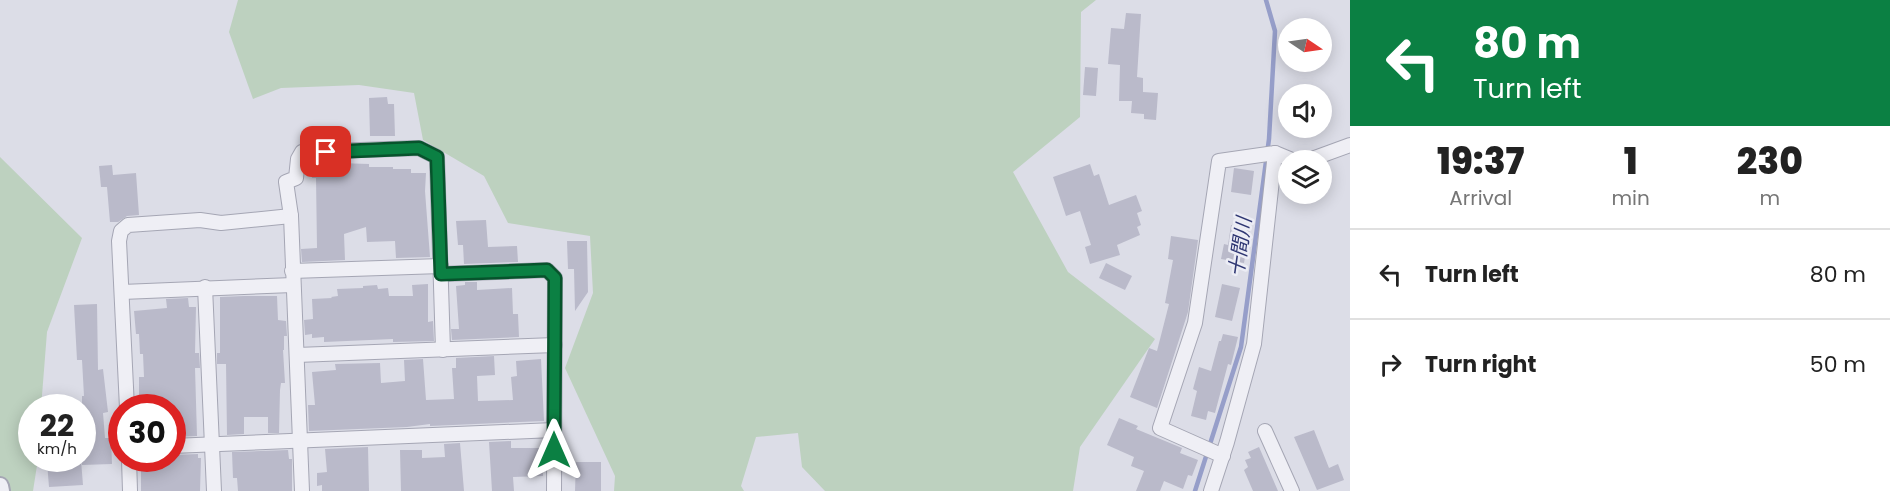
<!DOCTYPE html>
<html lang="en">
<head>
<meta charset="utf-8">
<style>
	:root { --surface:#fff; --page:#f6f6f6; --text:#222; --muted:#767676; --line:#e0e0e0 }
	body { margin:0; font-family:Poppins,"Noto Sans JP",sans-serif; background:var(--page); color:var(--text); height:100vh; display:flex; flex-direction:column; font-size:22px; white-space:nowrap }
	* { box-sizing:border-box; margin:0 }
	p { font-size:20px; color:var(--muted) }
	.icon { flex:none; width:33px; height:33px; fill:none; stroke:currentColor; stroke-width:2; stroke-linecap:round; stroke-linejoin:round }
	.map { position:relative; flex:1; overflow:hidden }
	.sheet { display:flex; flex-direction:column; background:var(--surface); width:540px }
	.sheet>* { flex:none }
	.top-card { background:#0b8043; color:#fff; overflow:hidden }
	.needle { width:39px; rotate:103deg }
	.controls { position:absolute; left:1278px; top:18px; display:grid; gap:12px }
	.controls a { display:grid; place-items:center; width:54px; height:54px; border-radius:50%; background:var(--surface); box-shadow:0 3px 15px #0003; font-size:30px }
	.speed { position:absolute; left:18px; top:394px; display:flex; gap:12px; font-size:30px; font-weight:700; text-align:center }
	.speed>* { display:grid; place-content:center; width:78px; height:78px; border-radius:50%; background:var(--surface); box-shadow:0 3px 15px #0003; line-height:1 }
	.speed small { font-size:15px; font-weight:400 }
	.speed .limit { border:9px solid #d22; background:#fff; color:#111 }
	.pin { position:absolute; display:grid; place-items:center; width:51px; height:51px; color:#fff; margin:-26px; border-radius:12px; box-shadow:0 3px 9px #0006 }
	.me { position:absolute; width:66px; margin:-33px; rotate:0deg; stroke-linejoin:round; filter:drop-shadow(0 0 4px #0008) }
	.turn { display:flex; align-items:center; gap:21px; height:126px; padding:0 24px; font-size:27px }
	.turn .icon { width:78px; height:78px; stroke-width:2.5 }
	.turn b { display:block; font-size:42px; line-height:51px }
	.eta { display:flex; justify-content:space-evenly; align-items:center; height:102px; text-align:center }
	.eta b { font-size:36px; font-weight:800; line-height:42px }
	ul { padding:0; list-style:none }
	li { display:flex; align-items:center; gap:18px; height:90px; padding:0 24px; border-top:2px solid var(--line) }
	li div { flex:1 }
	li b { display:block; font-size:22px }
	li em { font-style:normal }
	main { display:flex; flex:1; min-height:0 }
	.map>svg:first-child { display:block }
	.green { fill:#bdd1bf }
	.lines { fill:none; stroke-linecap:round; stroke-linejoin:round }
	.stream { stroke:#969ec9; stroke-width:4.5 }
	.building { fill:#babaca }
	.minor-casing { stroke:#a5a6b4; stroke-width:16 }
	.tertiary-casing { stroke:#a5a6b4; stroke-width:20 }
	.minor { stroke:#efeff5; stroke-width:14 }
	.tertiary { stroke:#efeff5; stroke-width:16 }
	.route-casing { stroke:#07532c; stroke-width:15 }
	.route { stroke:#0b8043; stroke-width:10 }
	.labels { text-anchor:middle; stroke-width:5; stroke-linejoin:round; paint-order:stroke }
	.water-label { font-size:20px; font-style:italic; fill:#2f3773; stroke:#ecedf5 }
</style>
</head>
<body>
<main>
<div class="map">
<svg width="1350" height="491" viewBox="0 0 1350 491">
	<rect width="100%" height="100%" fill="#dcdde7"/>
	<!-- green -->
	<g class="green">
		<polygon points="238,0 1096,0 1081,12 1080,117 1013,172 1068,272 1155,339 1080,447 1073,491 825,491 802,467 798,433 756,437 741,486 744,491 614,491 615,476 565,368 593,293 590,236 508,223 484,176 423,140 414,93 359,85 281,88 253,99 229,32"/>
		<polygon points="0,157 82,238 47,332 41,408 32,408 32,459 38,459 33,491 0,491"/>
	</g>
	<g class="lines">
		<!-- stream -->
		<polyline class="stream" points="1195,491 1241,347 1269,139 1275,31 1266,0"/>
	</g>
	<!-- building -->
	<g class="building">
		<polygon points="1126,13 1141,14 1137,77 1143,78 1143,92 1158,93 1156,120 1144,119 1144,114 1131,113 1132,101 1119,101 1120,65 1108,64 1111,28 1124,29"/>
		<polygon points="1085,67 1098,68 1096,96 1083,95"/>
		<polygon points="387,97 388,104 394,104 395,136 370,136 369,98"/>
		<polygon points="339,163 369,164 369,167 393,167 393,169 411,169 411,173 426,173 425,191 430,257 396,258 395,241 367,242 366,227 344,234 345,260 302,262 301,249 317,248 316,178 312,178 311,164"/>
		<polygon points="1090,164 1094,176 1099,174 1109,205 1136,195 1142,211 1137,213 1141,225 1137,227 1140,235 1117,245 1120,255 1090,264 1085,247 1091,245 1080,211 1066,216 1053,177"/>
		<polygon points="112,165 113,175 136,173 139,215 127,216 118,222 110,222 107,187 101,187 99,166"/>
		<polygon points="1234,168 1254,171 1251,195 1231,192"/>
		<polygon points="486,220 488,247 517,246 518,262 464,264 463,245 458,245 456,221"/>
		<polygon points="1231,225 1250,228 1244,263 1221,259 1224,244 1228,245"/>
		<polygon points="1171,236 1198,240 1188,312 1157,408 1130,397 1149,348 1157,351 1169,304 1165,303 1173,260 1168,259"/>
		<polygon points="567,241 587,241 588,292 575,311 574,269 568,269"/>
		<polygon points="1106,263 1132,276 1125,290 1099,278"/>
		<polygon points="465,282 477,282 477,290 512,288 513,314 518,314 519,337 452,340 451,329 459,329 456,286 465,285"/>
		<polygon points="428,284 428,322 433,321 434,341 393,342 393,339 324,342 324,337 312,338 312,334 305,335 304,320 313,319 312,299 332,298 331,297 338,296 337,289 363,288 363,286 377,285 378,289 388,288 389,296 413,296 412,285"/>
		<polygon points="1222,284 1240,288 1232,321 1215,317"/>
		<polygon points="244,296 277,296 278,320 286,321 287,336 284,336 284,350 283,350 285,383 281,383 280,390 279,433 268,433 268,417 244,417 244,434 227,435 226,364 217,364 217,353 220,353 220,297"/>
		<polygon points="188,298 189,307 196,307 195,353 199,353 200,368 195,368 197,436 174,437 173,404 139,404 139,377 144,377 143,354 140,354 139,334 136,334 134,311 167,308 166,299"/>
		<polygon points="97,304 98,370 103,369 108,412 103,413 105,438 111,438 112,464 82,465 82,396 84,396 82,360 77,360 74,305"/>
		<polygon points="1223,334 1238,337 1231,365 1228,364 1215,413 1208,411 1206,420 1191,416 1197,391 1193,389 1199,367 1211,371 1219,341 1221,341"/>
		<polygon points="494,356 495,375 477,376 478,401 513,400 511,377 517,376 516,361 541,359 544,421 430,426 430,424 407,427 309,431 308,405 315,405 312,372 336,370 335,364 380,363 381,383 405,381 404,360 423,359 426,400 454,399 452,368 456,368 456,358"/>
		<polygon points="1119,418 1138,426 1136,429 1182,448 1180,453 1198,460 1192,476 1188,475 1183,489 1164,481 1160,491 1136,491 1144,471 1131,466 1134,457 1107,445"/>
		<polygon points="1314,430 1329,468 1338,464 1344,480 1317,490 1294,437"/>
		<polygon points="511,441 511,448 542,448 543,476 513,477 514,491 492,491 489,442"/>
		<polygon points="460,443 464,491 401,491 400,450 422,450 422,458 445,457 444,444"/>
		<polygon points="368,447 369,491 322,491 322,485 317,486 317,473 327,472 325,449"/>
		<polygon points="1259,447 1278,491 1253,491 1244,470 1248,467 1245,460 1251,458 1248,452"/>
		<polygon points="288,450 289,459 292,459 292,491 238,491 237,478 233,478 232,452"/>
		<polygon points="198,454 198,458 201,458 200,491 141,491 141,459 174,459 174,455"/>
		<polygon points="81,460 83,485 49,487 47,462"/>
		<polygon points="576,462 601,462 601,491 575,491"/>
	</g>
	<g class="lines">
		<defs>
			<g id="minor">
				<polyline points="1309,160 1350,145"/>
				<polyline points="292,271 441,266"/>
				<polyline points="441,274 547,270 555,278 554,491"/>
				<polyline points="205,287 214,491"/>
				<polyline points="122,292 293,285"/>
				<polyline points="297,355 555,345"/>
				<polyline points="127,408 119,241 121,231 128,225 200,220 221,223 291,216"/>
				<polyline points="1265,431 1292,491"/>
				<polyline points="172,446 554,430"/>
				<polyline points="1223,456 1160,428 1195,323 1219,161 1275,153 1292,160"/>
				<polyline points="129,459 130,491"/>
				<polyline points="302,491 291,216 286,182 296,178 298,159 302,152 419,148 437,157 443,350"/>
				<polyline points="1211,491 1227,442 1254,344 1275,153"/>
			</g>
			<polyline id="tertiary" points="0,486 1,491"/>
		</defs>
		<!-- minor casing -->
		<use href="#minor" class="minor-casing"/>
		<!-- tertiary casing -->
		<use href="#tertiary" class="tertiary-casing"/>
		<!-- minor -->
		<use href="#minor" class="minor"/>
		<!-- tertiary -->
		<use href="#tertiary" class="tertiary"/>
	</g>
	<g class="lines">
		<defs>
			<polyline id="route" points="326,152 419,148 437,157 441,274 547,270 555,278 554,450"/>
		</defs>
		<!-- route casing -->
		<use href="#route" class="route-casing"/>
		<!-- route -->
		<use href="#route" class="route"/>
	</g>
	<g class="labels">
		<!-- water labels -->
		<g class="water-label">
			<text transform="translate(1240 247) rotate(-82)" y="7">十間川</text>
		</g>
	</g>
</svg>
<div class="controls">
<a><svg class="needle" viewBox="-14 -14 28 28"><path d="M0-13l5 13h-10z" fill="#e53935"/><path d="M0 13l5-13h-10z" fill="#767676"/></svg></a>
<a><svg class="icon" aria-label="sound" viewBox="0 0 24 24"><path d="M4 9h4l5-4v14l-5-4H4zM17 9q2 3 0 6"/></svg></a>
<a><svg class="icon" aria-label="layers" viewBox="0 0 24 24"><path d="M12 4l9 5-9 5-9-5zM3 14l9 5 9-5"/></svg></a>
</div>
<div class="speed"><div>22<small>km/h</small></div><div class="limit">30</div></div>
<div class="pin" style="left:326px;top:152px;background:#d93025"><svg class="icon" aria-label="arrive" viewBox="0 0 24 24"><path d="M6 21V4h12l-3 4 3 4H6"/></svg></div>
<svg class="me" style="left:554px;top:450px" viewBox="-20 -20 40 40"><path d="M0-17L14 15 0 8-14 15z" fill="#0b8043" stroke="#fff" stroke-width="4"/></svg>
</div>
<section class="sheet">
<div class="top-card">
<div class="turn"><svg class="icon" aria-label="left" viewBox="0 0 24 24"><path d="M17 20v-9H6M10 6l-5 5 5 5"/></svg><div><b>80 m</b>Turn left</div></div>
</div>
<div class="eta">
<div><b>19:37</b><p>Arrival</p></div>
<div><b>1</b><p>min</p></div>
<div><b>230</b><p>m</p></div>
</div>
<ul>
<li><svg class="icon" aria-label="left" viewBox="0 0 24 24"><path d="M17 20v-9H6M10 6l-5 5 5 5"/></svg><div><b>Turn left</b></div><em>80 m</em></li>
<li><svg class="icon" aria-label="right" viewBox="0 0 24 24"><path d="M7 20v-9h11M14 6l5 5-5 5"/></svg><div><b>Turn right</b></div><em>50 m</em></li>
</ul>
</section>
</main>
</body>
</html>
